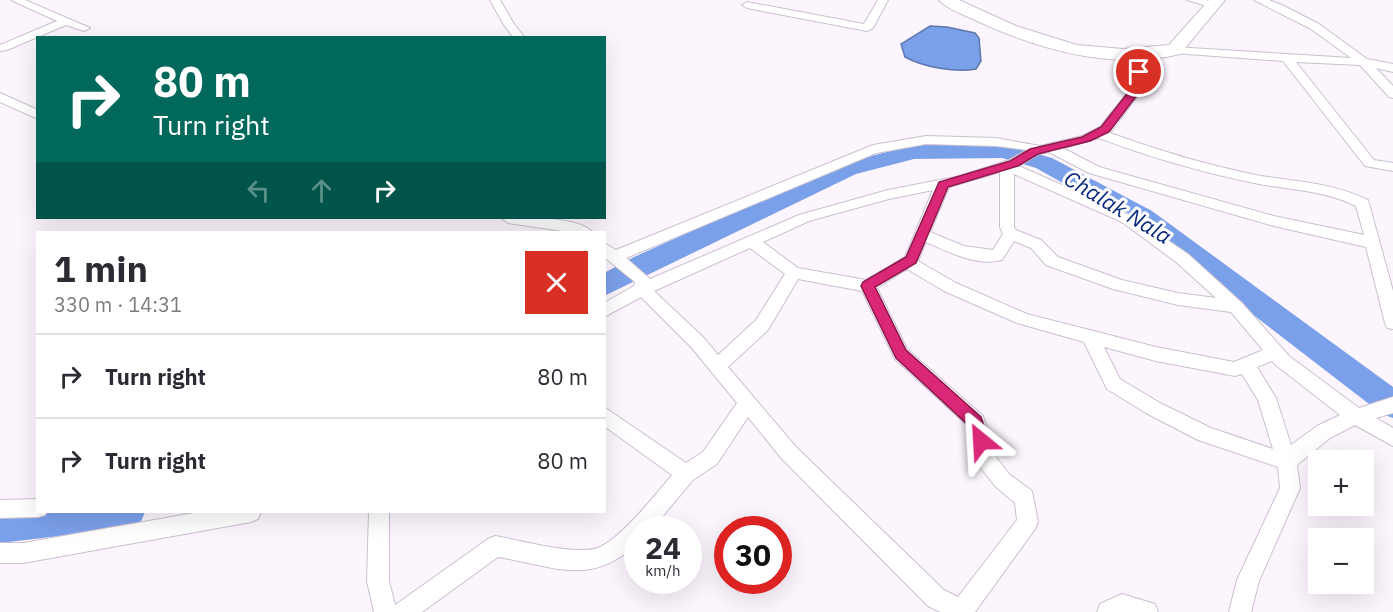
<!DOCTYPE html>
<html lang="en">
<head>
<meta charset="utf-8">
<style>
	:root { --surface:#fff; --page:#f7f7f7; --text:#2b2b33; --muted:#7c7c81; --line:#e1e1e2 }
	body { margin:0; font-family:"IBM Plex Sans",sans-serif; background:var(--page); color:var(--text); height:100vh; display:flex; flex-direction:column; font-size:22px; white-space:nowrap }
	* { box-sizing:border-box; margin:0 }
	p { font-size:20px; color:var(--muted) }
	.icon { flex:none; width:33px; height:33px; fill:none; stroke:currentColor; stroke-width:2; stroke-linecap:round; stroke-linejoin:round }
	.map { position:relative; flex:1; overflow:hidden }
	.sheet { position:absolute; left:36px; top:231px; width:570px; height:282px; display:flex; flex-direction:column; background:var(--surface); border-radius:0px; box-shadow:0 6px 24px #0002 }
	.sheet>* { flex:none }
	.guide { position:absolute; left:36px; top:36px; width:570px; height:183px; border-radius:0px; box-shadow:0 6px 24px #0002; background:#00695c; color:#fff; overflow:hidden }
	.tools { position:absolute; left:1308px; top:450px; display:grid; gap:12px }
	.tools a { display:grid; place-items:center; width:66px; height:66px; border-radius:0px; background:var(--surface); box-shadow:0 6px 24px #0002; font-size:30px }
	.speed { position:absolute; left:624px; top:516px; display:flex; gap:12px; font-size:30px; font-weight:700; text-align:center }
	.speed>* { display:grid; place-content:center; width:78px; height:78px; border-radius:50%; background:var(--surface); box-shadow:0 6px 24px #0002; line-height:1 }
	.speed small { font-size:15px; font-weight:400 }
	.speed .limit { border:9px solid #d22; background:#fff; color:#111 }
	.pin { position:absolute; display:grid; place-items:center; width:51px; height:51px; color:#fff; margin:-26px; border:3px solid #fff; border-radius:50%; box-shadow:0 2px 6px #0007 }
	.me { position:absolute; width:66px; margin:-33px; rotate:333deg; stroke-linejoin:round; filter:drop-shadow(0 0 4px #0008) }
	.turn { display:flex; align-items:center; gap:21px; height:126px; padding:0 18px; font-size:27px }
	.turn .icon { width:78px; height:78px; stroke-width:2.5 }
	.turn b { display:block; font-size:42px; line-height:51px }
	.lanes { display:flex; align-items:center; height:57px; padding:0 18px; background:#0003; justify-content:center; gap:30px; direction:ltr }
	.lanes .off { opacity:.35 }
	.round { display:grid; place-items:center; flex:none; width:63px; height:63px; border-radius:0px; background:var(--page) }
	.head { display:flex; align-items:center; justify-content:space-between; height:102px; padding:0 18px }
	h1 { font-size:36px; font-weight:700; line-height:45px }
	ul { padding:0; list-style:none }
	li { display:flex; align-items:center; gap:18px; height:84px; padding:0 18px; border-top:2px solid var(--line) }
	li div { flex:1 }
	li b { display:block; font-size:22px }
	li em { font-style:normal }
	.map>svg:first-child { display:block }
	.water { fill:#7ba0ea; stroke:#5e77ac; stroke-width:1.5 }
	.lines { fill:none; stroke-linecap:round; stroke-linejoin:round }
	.river { fill:#7ba0ea; fill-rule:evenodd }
	.street-casing { stroke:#cac0ce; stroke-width:2 }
	.secondary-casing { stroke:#cac0ce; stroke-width:2 }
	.street { fill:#fff; fill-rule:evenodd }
	.secondary { fill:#fff; fill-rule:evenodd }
	.route { fill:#db2777; stroke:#8e194d; stroke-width:1.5 }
	.labels { text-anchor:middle; stroke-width:6; stroke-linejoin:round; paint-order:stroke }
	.water-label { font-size:22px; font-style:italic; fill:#08297c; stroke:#fff }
</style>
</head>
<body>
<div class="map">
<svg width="1393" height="612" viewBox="0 0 1393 612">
	<rect width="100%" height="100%" fill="#fcf5fe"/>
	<!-- water -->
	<path class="water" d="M930 26 947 27 975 33 979 38 981 61 976 69C956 73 923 67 905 57L901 44Z"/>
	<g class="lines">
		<!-- river -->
		<g class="river">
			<polygon points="1003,144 1052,158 1152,211 1393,387 1393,418 1382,414 1134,223 1036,168 1002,158 914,159 856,174 604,296 604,273 634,257 840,164 914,145"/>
			<polygon points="38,505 38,512 145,512 140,524 127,528 0,543 0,509"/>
		</g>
		<defs>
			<g id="street">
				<polygon points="11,0 25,0 90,28 84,31 66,25 7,50 0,51 0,45 57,21"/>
				<polygon points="490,0 500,0 514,24 525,38 514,38 504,25"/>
				<polygon points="878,0 888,0 873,28 867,31 747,8 742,5 747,2 864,24"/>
				<polygon points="1187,0 1206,0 1219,5 1214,8"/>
				<polygon points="1254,0 1269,0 1282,5 1319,24 1367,59 1393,64 1393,72 1376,68 1393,86 1393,98 1389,97 1360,65 1296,62 1374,160 1393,163 1393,171 1365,166 1283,61 1174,53 1168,50 1174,47 1351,58 1311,29"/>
				<path d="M1142 50 1148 53 1142 90 1110 133C1157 150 1206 165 1256 175 1294 182 1332 182 1368 200L1393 291V329L1387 328 1385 323 1366 247 1274 226 1089 173 1049 152 1039 154 1019 166 1132 216 1188 254 1242 303 1289 356 1359 408 1393 397V413L1376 418 1393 428V446L1355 425 1330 438 1297 465 1300 488 1259 581 1251 612H1229L1237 580 1280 488 1278 467 1198 440 1146 413 1107 389 1084 342 1017 323 944 291 907 269 877 288 907 349 983 416 996 457 1009 474 1032 491 1038 522 1035 529 975 612H940L928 606 782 459 748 417 717 464 693 480 651 530H638V543C590 588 554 566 498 557L422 612H374L367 581 369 512H389V581L395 605 488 539 495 536C520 540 578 557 600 547 623 536 655 495 672 475L604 426V407L686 463 703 452 737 403 692 348 641 297 604 317V303L634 286 635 282 604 257V243L616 250 873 145 926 136 996 138 1040 146 1082 136 1100 127 1130 90 1136 53ZM1099 138C1149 157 1201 172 1254 183 1288 190 1324 190 1356 206L1364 235 1274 216 1099 167 1063 148ZM926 144 996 146 1027 150 1009 160 960 176 888 190 799 215 650 279 626 258 876 153ZM1000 172V227L1003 234 993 250 964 246 930 232 949 187ZM1014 174 1122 222 1176 262 1216 298 1178 293 1122 280 1058 257 1041 240 1016 230 1014 227ZM933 190 905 257 866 280 798 268 763 242 809 221 889 199ZM1014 241 1031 248 1046 265 1113 289 1178 305 1231 312 1263 350 1234 362 1156 347 1027 314 956 283 918 261 926 242C948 252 979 267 1002 260ZM750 248 785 274 756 320 718 355 704 338 654 291ZM798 279 862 291 895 359 968 426 980 467 995 486 1015 503 1017 520 958 597 944 590 796 447 728 367 768 330ZM1104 347 1156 361 1235 376 1242 374 1258 400 1273 449 1211 428 1160 403 1120 379ZM1272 361 1277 366 1340 415 1317 426 1291 445 1276 398 1257 367Z"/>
				<polygon points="0,93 38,110 38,119 0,102"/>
				<path d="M501 218C518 216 581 217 592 232H569L508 223Z"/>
				<polygon points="38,499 38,512 47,512 45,515 38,517 0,518 0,500"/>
				<polygon points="200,512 261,512 258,519 251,522 23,563 0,563 0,543 23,543"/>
				<polygon points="1122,594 1155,604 1158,612 1097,612 1100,604"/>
			</g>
			<path id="secondary" d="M939 0H959L1016 26 1077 45 1123 49 1169 45 1209 0H1225L1180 54C1111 71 1037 49 975 20 964 15 947 9 939 0Z"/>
		</defs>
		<!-- street casing -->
		<use href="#street" class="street-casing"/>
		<!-- secondary casing -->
		<use href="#secondary" class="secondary-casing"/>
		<!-- street -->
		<use href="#street" class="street"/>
		<!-- secondary -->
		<use href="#secondary" class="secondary"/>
	</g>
	<!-- route -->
	<polygon class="route" points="1135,69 1144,72 1141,90 1109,132 1090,141 1038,154 1018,166 948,187 916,263 875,287 906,350 981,417 989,441 987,446 981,448 976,446 969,426 896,358 861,286 863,282 906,257 939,182 1010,161 1030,149 1082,137 1101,127 1130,90"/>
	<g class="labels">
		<!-- water labels -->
		<g class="water-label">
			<text transform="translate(1118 207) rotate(31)" y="8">Chalak Nala</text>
		</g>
	</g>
</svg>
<div class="tools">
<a>+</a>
<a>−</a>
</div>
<div class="speed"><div>24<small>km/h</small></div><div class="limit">30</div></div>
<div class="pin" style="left:1139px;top:72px;background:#d93025"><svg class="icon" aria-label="arrive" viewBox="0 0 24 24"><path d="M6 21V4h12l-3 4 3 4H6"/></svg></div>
<svg class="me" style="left:981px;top:441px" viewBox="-20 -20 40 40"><path d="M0-17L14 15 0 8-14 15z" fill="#db2777" stroke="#fff" stroke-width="4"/></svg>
<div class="guide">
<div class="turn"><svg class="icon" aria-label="right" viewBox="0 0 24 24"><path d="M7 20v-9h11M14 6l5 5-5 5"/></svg><div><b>80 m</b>Turn right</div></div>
<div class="lanes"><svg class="icon off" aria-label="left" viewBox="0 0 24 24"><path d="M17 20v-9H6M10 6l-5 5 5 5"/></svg><svg class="icon off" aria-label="ahead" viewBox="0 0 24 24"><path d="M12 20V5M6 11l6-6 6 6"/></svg><svg class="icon" aria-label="right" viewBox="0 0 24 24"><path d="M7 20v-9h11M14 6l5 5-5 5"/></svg></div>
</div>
<section class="sheet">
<div class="head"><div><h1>1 min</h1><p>330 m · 14:31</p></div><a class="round" style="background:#d93025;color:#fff"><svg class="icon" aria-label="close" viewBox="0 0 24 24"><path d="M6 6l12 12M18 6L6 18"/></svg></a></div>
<ul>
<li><svg class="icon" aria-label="right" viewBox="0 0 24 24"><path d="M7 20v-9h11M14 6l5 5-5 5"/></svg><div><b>Turn right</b></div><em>80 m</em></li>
<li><svg class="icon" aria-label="right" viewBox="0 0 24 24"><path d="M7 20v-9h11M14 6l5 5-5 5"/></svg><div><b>Turn right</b></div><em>80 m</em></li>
</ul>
</section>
</div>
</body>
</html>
